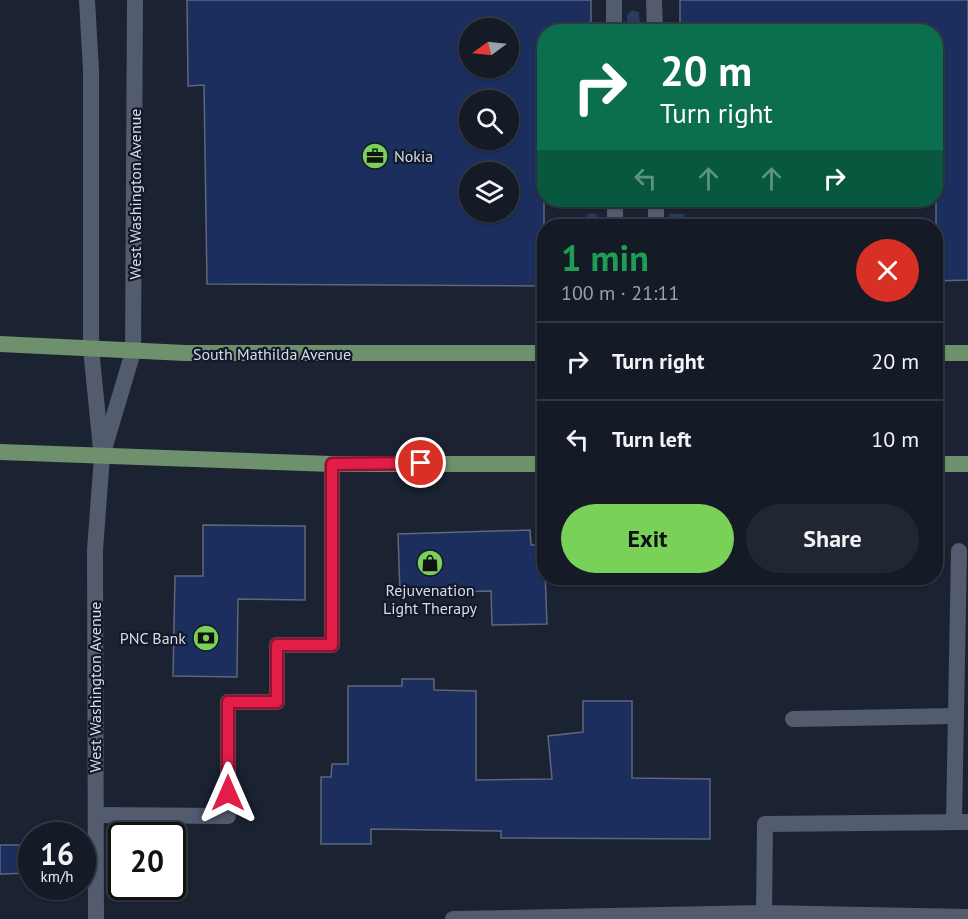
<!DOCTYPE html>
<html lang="en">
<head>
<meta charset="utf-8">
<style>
	:root { --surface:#141a26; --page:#212732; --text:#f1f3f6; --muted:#9da1a7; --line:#333843; --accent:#7ad157 }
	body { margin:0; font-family:"PT Sans",sans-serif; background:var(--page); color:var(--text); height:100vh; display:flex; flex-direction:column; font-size:22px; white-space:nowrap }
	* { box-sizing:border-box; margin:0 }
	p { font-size:20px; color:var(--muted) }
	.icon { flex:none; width:33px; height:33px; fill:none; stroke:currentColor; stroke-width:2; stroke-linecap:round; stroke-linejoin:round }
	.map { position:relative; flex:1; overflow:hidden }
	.drawer { position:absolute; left:537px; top:219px; width:406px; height:366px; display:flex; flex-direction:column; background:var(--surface); border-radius:24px; box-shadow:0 2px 4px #0004,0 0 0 2px var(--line) }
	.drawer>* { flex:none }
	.top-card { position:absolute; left:537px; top:24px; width:406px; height:183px; border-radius:24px; box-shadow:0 2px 4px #0004,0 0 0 2px var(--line); background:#0b6e4f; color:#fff; overflow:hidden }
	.needle { width:39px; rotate:255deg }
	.fabs { position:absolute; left:459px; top:18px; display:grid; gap:12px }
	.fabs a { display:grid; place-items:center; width:60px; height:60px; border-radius:50%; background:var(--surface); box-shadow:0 2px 4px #0004,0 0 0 2px var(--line); font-size:30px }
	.speed { position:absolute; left:18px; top:822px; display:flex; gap:12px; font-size:30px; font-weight:700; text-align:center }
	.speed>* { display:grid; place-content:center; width:78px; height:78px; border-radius:50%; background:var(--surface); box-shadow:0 2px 4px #0004,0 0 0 2px var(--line); line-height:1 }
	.speed small { font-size:15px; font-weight:400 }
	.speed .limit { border:3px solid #111; border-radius:9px; background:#fff; color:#111 }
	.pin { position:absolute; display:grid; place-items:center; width:51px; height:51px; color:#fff; margin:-26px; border:3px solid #fff; border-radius:50%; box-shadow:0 2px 6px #0007 }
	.me { position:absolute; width:66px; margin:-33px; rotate:0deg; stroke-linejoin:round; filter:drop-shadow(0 0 4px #0008) }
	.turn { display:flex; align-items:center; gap:21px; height:126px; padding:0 24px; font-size:27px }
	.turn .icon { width:78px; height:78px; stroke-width:2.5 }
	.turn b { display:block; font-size:42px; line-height:51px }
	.lanes { display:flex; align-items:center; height:57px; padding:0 24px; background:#0003; justify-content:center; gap:30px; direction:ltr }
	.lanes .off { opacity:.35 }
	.round { display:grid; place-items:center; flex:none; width:63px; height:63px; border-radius:32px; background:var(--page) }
	.summary { display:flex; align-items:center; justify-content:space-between; height:102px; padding:0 24px }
	h1 { font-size:36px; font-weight:600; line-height:45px; color:#1e9e55 }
	.action { display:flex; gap:12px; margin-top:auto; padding:12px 24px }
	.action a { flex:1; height:69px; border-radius:36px; background:var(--accent); color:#111; font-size:24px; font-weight:600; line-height:69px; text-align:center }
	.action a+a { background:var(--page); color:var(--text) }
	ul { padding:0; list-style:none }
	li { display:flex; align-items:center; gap:18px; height:78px; padding:0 24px; border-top:2px solid var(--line) }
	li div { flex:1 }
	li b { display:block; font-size:22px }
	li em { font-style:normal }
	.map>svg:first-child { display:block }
	.green { fill:#293a60 }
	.building { fill:#1b2e5e; stroke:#5e677a; stroke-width:1.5; fill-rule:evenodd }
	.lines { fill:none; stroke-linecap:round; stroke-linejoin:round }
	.service { stroke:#535b6e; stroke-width:16 }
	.minor { stroke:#535b6e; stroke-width:16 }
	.tertiary { stroke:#535b6e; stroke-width:16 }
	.secondary { stroke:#535b6e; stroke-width:16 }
	.primary { stroke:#6e906d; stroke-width:16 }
	.route-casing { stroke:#92132f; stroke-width:15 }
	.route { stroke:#e11d48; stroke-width:10 }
	.labels { text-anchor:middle; stroke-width:4.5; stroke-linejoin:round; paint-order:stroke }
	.poi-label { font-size:16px; fill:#d7dce7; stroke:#121928; text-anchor:start }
	.street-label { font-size:16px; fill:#d7dce7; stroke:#121928 }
</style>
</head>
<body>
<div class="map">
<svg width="968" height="919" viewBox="0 0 968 919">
	<rect width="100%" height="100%" fill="#1b2232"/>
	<!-- green -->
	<g class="green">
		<polygon points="632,10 639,12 640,31 627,31 627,15"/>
		<circle cx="592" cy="220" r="7"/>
		<rect x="669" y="214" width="15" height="12"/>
	</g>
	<!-- building -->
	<g class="building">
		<path d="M187 0H591V32H544V286L207 284 204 85 188 86ZM470 28H508V68H470ZM470 100H508V140H470ZM470 172H508V212H470Z"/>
		<polygon points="680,0 968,0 968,280 936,281 936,32 680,32"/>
		<polygon points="203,525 305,526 305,600 238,599 237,677 173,676 175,576 203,576"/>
		<polygon points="530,530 531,545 544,545 547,624 492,625 491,591 400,593 398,534"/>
		<polygon points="402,679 434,679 434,690 476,691 476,780 552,779 548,736 583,732 583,701 632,701 632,778 710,779 710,839 501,838 501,831 371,829 371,844 321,844 321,777 331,777 332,764 348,764 348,686 402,686"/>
		<polygon points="0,845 31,845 31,873 0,874"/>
	</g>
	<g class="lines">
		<!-- service -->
		<g class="service">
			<polyline points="614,0 614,32"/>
			<polyline points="654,0 655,32"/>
			<polyline points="615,200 615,226"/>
			<polyline points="656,200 656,226"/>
			<polyline points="793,719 956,716"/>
			<polyline points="96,815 228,816 228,702 277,702 277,645 332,645 332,464"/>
			<polyline points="954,822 959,551"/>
			<polyline points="764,913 765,824 968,822"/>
		</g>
		<!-- minor -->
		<polyline class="minor" points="453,919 764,913 968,917"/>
		<!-- tertiary -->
		<polyline class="tertiary" points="96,919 95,550 102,456"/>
		<!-- secondary -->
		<g class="secondary">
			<polyline points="87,0 91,71 91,349 101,449"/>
			<polyline points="102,456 133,352 135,0"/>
		</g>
		<!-- primary -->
		<g class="primary">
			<polyline points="0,344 185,353 544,353"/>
			<polyline points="936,353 968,353"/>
			<polyline points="0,452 332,464 544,464"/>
			<polyline points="936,464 968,464"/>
		</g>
	</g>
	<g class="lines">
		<defs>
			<polyline id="route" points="228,793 228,702 277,702 277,645 332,645 332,464 421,463"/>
		</defs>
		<!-- route casing -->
		<use href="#route" class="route-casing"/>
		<!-- route -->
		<use href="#route" class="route"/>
	</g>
	<!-- icons -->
	<defs>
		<symbol id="office-disc" viewBox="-11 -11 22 22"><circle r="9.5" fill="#7ad157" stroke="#121928"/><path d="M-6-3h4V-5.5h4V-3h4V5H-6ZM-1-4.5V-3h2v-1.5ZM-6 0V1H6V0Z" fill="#111"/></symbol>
		<symbol id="shop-disc" viewBox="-11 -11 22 22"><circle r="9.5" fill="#7ad157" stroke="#121928"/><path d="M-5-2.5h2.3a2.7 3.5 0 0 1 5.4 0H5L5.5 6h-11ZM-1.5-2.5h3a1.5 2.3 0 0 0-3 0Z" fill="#111"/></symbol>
		<symbol id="bank-disc" viewBox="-11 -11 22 22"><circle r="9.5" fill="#7ad157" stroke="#121928"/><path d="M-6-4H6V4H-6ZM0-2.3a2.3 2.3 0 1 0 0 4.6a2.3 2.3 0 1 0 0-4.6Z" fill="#111"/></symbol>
	</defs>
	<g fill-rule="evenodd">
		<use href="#office-disc" x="360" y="141" width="30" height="30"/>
		<use href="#shop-disc" x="415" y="548" width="30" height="30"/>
		<use href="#bank-disc" x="191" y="623" width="30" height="30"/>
	</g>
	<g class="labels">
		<!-- poi labels -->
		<g class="poi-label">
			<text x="394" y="162">Nokia</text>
			<text x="430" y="596" text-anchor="middle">Rejuvenation<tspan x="430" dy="18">Light Therapy</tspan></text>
			<text x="186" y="644" text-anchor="end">PNC Bank</text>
		</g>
		<!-- street labels -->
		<g class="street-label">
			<text transform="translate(135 194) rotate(-90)" y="6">West Washington Avenue</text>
			<text x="272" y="360">South Mathilda Avenue</text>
			<text transform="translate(95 687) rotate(-90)" y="6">West Washington Avenue</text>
		</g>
	</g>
</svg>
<div class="fabs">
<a><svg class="needle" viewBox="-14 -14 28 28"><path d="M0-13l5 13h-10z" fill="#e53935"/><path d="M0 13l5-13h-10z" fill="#9da1a7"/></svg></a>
<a><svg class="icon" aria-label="search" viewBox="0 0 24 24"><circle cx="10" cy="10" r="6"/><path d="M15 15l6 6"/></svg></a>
<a><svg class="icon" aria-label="layers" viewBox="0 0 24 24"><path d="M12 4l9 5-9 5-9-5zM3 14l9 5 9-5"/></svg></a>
</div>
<div class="speed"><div>16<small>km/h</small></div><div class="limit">20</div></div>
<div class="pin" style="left:421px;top:463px;background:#d93025"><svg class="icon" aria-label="arrive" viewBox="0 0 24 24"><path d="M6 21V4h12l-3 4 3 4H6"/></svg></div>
<svg class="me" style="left:228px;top:793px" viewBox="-20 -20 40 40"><path d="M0-17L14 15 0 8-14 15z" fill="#e11d48" stroke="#fff" stroke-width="4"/></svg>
<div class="top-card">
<div class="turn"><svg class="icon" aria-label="right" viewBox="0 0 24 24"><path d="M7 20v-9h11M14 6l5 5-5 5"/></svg><div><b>20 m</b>Turn right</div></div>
<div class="lanes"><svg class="icon off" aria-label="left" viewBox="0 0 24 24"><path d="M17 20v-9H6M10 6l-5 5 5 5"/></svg><svg class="icon off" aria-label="ahead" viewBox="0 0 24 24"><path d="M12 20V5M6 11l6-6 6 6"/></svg><svg class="icon off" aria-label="ahead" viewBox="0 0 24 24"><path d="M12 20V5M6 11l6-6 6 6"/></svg><svg class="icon" aria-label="right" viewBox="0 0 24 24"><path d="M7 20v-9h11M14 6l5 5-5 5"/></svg></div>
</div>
<section class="drawer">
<div class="summary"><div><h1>1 min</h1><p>100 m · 21:11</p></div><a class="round" style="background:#d93025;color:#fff"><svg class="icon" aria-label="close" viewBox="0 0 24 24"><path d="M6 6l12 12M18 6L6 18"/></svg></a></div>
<ul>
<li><svg class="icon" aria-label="right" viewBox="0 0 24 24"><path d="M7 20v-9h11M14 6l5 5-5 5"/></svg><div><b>Turn right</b></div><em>20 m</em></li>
<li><svg class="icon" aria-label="left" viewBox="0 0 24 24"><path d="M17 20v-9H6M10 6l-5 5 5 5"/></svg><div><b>Turn left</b></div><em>10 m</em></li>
</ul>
<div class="action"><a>Exit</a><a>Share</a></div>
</section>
</div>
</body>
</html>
